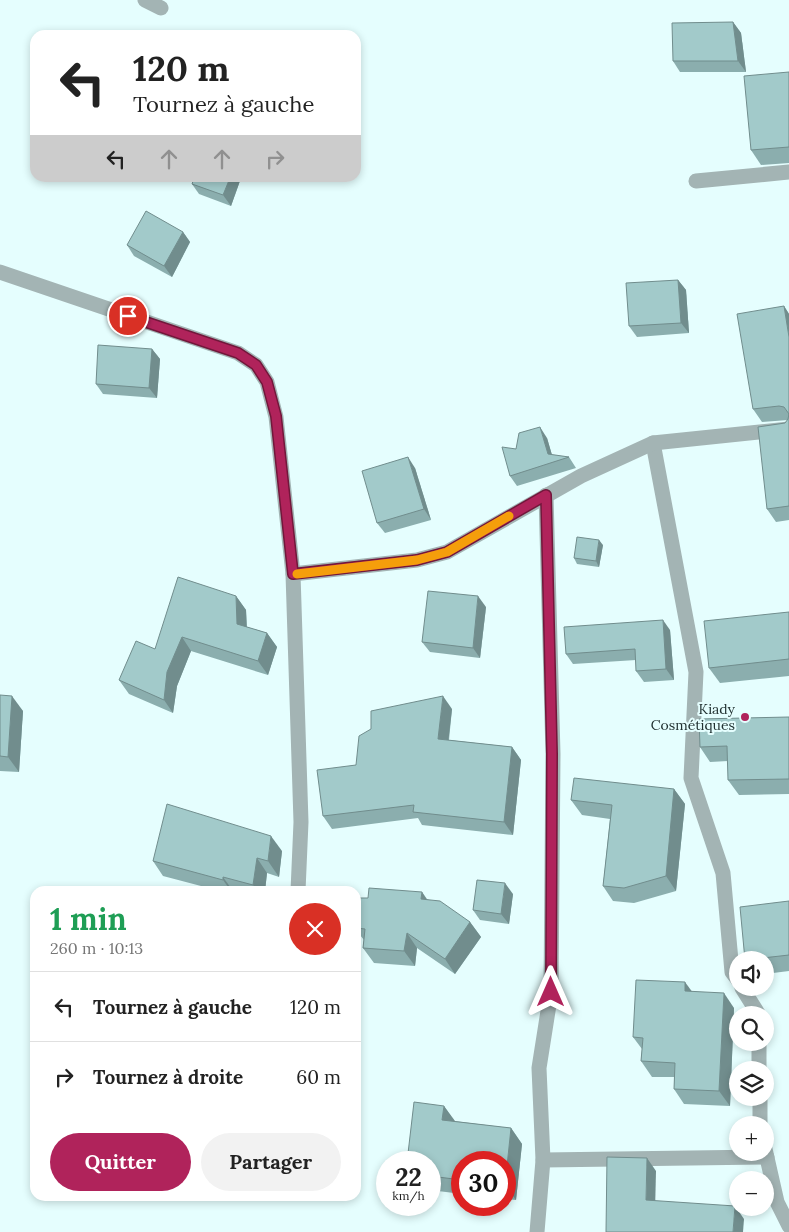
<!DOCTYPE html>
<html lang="fr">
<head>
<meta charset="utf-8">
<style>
	:root { --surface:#fff; --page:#f2f2f2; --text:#222; --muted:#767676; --line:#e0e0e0; --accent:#b0235b }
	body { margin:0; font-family:Lora,serif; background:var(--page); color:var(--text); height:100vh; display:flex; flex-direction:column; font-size:19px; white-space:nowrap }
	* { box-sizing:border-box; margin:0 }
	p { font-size:16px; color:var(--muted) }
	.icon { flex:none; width:28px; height:28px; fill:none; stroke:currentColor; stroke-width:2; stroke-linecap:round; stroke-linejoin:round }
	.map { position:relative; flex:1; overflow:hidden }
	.sheet { position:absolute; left:30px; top:886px; width:331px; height:315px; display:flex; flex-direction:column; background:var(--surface); border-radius:15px; box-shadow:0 2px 8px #0003 }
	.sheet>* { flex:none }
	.guide { position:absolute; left:30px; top:30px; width:331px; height:152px; border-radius:15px; box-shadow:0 2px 8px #0003; background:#fff; color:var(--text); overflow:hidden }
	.tools { position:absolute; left:729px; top:951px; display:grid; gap:10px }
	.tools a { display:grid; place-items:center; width:45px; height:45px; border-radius:50%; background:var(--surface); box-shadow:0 2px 8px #0003; font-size:25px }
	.speed { position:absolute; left:376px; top:1151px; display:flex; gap:10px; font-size:25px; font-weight:700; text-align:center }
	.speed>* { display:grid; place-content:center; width:65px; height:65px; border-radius:50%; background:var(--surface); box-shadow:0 2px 8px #0003; line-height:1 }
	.speed small { font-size:12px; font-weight:400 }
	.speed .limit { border:8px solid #d22; background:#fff; color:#111 }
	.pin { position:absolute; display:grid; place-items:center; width:42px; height:42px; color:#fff; margin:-21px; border:2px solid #fff; border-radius:50%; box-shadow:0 1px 5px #0007 }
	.me { position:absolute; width:55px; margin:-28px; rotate:0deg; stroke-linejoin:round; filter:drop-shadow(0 0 4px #0008) }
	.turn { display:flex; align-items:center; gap:18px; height:105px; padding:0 20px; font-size:22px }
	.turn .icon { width:65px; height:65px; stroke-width:2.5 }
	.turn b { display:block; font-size:35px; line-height:42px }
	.lanes { display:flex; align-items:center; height:48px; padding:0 20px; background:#0003; justify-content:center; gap:25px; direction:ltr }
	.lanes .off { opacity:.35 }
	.round { display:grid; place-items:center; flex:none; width:52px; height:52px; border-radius:26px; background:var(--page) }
	.head { display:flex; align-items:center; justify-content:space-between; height:85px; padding:0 20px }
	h1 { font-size:30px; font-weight:700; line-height:38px; color:#1e9e55 }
	.action { display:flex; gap:10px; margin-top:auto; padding:10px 20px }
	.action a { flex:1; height:58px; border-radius:30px; background:var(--accent); color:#fff; font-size:20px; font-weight:700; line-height:58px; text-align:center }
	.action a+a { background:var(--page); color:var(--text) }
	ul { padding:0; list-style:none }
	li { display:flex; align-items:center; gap:15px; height:70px; padding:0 20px; border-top:1px solid var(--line) }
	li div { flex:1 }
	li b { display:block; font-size:19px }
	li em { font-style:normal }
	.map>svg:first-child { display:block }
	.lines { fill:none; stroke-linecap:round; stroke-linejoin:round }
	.minor { stroke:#a3b4b4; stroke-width:15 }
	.wall { fill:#8baeae }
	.shaded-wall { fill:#718d8d }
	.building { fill:#a2caca; stroke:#718d8d }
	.route-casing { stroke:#72173b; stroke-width:12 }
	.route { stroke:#b0235b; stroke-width:9 }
	.slow { stroke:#f59e0b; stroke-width:9 }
	.poi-dot { fill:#b0235b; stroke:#e5fefe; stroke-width:2 }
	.labels { text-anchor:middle; stroke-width:4; stroke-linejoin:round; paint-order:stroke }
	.poi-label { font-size:14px; fill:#203030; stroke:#e5fefe; text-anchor:end }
</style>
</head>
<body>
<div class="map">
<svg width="789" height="1232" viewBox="0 0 789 1232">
	<rect width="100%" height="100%" fill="#e5fefe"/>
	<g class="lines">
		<!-- minor -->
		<g class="minor">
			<polyline points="145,0 161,8"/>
			<polyline points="696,181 789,172"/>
			<polyline points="0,272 238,353 256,365 267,382 276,417 293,574 301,822 298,891"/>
			<polyline points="653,443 696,672 691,778 723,873 732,972 738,980"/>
			<polyline points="293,574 417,560 447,552 581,476 653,443 789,429"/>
			<polyline points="742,988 759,1015"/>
			<polyline points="759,1042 759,1070"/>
			<polyline points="760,1098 760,1125"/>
			<polyline points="765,1149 777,1202 789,1226"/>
			<polyline points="543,1160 767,1157"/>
			<polyline points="537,1232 543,1160 539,1068 551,992 553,754 546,495"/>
		</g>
	</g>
	<!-- wall -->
	<g class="wall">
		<polygon points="733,22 741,33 746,72 680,72 673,61"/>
		<polygon points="789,72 789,163 761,165 751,150"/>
		<polygon points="241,178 231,206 199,194 192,184"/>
		<polygon points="183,232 190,242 172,277 134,256 127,245"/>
		<polygon points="678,280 686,290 689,333 637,337 629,326"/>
		<polygon points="784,306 789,314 789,520 776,522 767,509 785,423 788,420 762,422 753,409"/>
		<polygon points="152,349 160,359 157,398 103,394 96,384"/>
		<polygon points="547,438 552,455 569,457 576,468 517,486 510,476 516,449"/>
		<polygon points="415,468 431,520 385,533 377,523"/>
		<polygon points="603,545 599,567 577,564 574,558"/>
		<polygon points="236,596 246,610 247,627 267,633 277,647 268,675 191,651 177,686 173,713 129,694 119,680 155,649"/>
		<polygon points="486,607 480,658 430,652 422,642"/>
		<polygon points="789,612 789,676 720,683 709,668"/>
		<polygon points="670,630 674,680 644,682 636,671 636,660 573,664 566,654"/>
		<polygon points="0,695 23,711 19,772 0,771"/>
		<polygon points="452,709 449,740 512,747 521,760 513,835 422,825 418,818 332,829 323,816 356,765"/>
		<polygon points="789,717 789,794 739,795 728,780 728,761 710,762 700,747"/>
		<polygon points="674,789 685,804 676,891 634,903 613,901 603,886 610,819 582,815 571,800"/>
		<polygon points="282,851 279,877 267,873 265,891 220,891 163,876 153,861"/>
		<polygon points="422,892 427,899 470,922 481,937 455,974 417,948 415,966 374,963 363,948 364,940 356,930 356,912 368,898"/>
		<polygon points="513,894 509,924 480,920 473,910"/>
		<polygon points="789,901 789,971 765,974 765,960 745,960"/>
		<polygon points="691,991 734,1008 730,1106 684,1104 674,1089 674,1077 652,1077 641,1061 642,1049 633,1037"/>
		<polygon points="444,1106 454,1121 511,1128 522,1144 516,1200 505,1199 505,1162 462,1162 462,1194 430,1190 430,1162"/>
	</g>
	<!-- shaded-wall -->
	<g class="shaded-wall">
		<polygon points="733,22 741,33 746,72 738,61"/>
		<polygon points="230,178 241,178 231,206 223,195"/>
		<polygon points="183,232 190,242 172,277 164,266"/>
		<polygon points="678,280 686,290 689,333 681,323"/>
		<polygon points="784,306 789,314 789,337"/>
		<polygon points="152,349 160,359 157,398 149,388"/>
		<polygon points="540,427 547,438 554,462 548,454"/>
		<polygon points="408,457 415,468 431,520 424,509"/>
		<polygon points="599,540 603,545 599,567 596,561"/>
		<polygon points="236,596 246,610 247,637 237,624"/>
		<polygon points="478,596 486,607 480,658 473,648"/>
		<polygon points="663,620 670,630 674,680 666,669"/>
		<polygon points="267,633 277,647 268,675 258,661"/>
		<polygon points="182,637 191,651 177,686 173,713 164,700 167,672"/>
		<polygon points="12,696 23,711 19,772 8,757"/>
		<polygon points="443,696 452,709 447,752 438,739"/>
		<polygon points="512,747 521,760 513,835 504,822"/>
		<polygon points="674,789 685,804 676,891 666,876"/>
		<polygon points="271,836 282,851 279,877 268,861"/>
		<polygon points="257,858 267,873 265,891 257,891 253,885"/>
		<polygon points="223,877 233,891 231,891 223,880"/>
		<polygon points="505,883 513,894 509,924 501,914"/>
		<polygon points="422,892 432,908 421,899"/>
		<polygon points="470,922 481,937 455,974 445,959"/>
		<polygon points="407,933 417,948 415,966 404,951"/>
		<polygon points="685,982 696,997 685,991"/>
		<polygon points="724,993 734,1008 730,1106 719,1091"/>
		<polygon points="444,1106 455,1121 453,1135 442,1120"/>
		<polygon points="511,1128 522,1144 516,1200 505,1185"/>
		<polygon points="647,1158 656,1171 655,1212 646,1200"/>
		<polygon points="735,1206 744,1219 743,1232 733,1232"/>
	</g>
	<!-- building -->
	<g class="building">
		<polygon points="733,22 738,61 673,61 672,23"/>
		<polygon points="789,72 789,147 751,150 744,76"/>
		<polygon points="194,178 230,178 223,195 192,184"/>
		<polygon points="146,211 183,232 164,266 127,245"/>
		<polygon points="678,280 681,323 629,326 626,283"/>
		<polygon points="784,306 789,337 789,506 767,509 758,427 785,423 788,419 789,414 784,407 779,406 753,409 737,314"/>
		<polygon points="98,345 152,349 149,388 96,384"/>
		<polygon points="540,427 548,454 569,457 510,476 502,447 516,449 519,433"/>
		<polygon points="408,457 424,509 377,523 362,471"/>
		<polygon points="577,537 599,540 596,561 574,558"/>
		<polygon points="178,577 236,596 237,624 267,633 258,661 182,637 167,672 164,700 119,680 136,641 155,649"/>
		<polygon points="428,591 478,596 473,648 422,642"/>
		<polygon points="789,612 789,659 709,668 704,621"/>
		<polygon points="663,620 666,669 636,671 635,649 566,654 564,627"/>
		<polygon points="0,695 12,696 8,757 0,756"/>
		<polygon points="443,696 438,739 512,747 504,822 413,812 414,805 323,816 317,770 356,765 359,736 371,729 371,711"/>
		<polygon points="789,717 789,779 728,780 727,746 700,747 699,719"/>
		<polygon points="574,778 674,789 666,876 624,888 603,886 612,805 571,800"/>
		<polygon points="167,804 271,836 268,861 257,858 253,885 223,877 223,880 153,861"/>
		<polygon points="477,880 505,883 501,914 473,910"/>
		<polygon points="369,888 422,892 421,899 440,901 470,922 445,959 407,933 404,951 363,948 365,929 356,928 356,912 358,898 368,898"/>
		<polygon points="789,901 789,955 745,960 740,907"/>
		<polygon points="636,980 685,982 685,991 724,993 719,1091 674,1089 675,1063 641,1061 643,1038 633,1037"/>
		<polygon points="414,1102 444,1106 442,1120 511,1128 505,1185 505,1162 462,1162 462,1180 430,1176 430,1162 407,1162"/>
		<polygon points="607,1157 647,1158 646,1200 735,1206 733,1232 606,1232"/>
	</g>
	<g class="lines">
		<defs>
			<polyline id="route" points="128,316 238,353 256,365 267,382 276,416 293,574 417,560 447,552 546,495 552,754 551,992"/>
		</defs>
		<!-- route casing -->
		<use href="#route" class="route-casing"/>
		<!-- route -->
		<use href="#route" class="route"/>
		<!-- slow -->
		<polyline class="slow" points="297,574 417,560 447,552 509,516"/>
	</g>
	<!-- markers -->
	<circle class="poi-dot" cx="745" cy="717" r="5"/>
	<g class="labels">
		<!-- poi labels -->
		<g class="poi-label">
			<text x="735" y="714">Kiady<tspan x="735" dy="16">Cosmétiques</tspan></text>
		</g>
	</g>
</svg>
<div class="tools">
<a><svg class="icon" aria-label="sound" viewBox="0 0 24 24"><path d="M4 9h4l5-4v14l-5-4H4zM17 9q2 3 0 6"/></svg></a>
<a><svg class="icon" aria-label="search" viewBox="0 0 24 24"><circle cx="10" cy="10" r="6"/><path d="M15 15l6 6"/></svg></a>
<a><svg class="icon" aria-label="layers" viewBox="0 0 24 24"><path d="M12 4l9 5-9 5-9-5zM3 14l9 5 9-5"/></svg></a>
<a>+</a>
<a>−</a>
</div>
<div class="speed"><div>22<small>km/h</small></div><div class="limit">30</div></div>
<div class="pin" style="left:128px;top:316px;background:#d93025"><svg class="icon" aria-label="arrive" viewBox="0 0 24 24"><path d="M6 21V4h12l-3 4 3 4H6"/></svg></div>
<svg class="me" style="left:551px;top:992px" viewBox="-20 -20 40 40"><path d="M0-17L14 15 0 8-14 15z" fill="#b0235b" stroke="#fff" stroke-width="4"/></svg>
<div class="guide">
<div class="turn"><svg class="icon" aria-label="left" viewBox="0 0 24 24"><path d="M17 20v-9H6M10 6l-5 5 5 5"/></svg><div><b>120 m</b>Tournez à gauche</div></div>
<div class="lanes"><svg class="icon" aria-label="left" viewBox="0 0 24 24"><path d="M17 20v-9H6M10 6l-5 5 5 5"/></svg><svg class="icon off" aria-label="ahead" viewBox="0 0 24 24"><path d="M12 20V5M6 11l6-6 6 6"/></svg><svg class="icon off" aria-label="ahead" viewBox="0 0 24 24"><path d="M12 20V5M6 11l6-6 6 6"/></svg><svg class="icon off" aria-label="right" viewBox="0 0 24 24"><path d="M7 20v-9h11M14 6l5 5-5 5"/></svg></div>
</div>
<section class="sheet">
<div class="head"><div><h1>1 min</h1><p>260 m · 10:13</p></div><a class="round" style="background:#d93025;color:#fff"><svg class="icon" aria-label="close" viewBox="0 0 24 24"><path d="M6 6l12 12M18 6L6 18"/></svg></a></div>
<ul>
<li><svg class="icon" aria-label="left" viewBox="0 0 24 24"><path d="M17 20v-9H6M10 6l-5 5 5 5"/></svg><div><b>Tournez à gauche</b></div><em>120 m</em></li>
<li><svg class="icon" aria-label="right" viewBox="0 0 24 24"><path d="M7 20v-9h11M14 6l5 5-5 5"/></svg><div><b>Tournez à droite</b></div><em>60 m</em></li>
</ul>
<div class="action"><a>Quitter</a><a>Partager</a></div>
</section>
</div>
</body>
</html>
